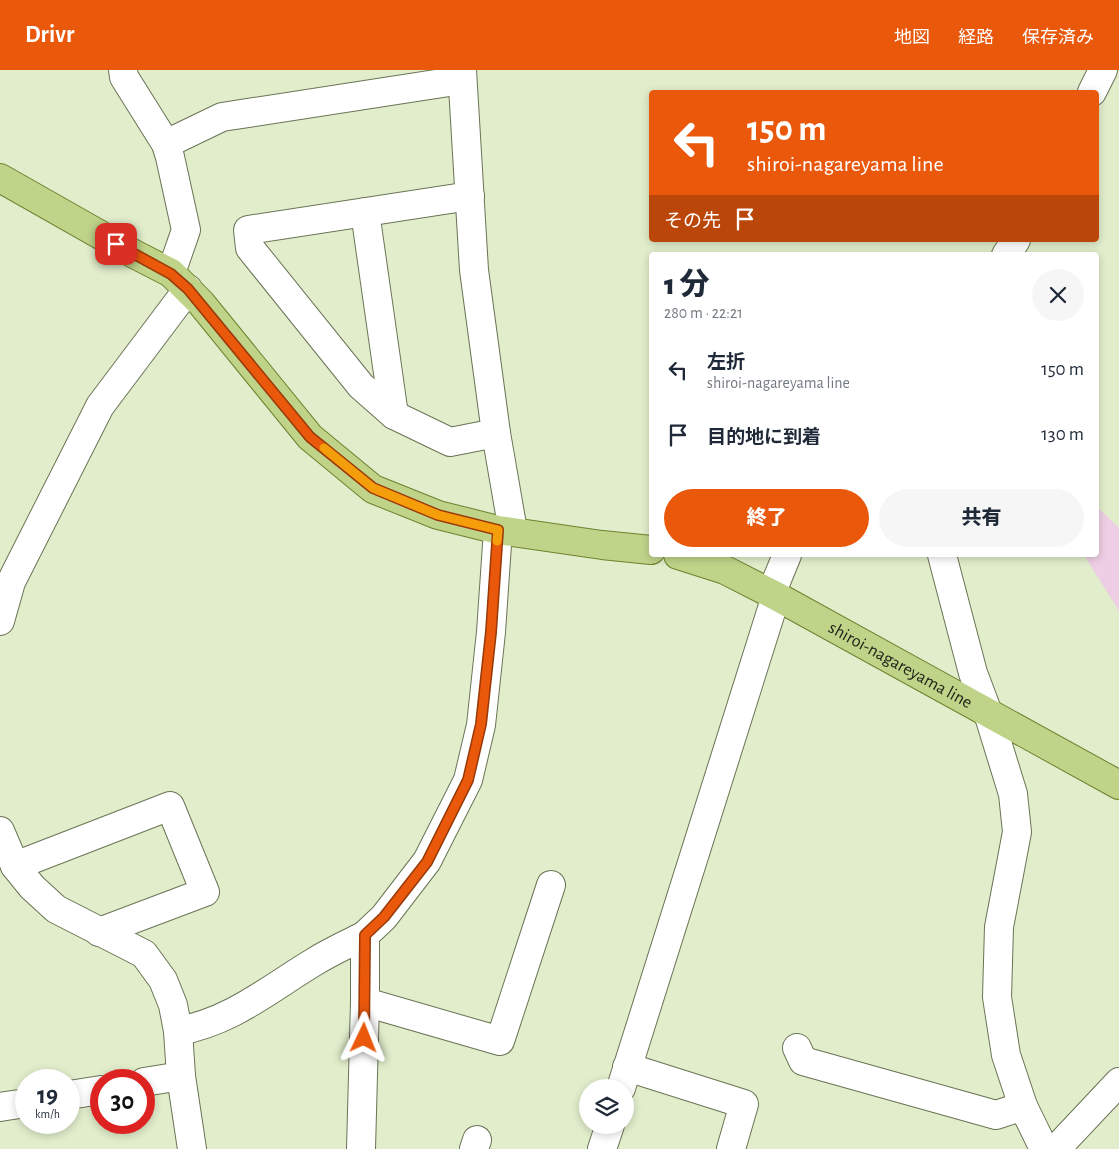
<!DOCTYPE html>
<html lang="ja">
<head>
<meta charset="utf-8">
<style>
	:root { --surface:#fff; --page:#f6f6f7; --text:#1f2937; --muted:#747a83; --accent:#ea580c }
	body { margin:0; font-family:"Alegreya Sans","Noto Sans JP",sans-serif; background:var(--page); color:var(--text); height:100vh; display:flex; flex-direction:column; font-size:19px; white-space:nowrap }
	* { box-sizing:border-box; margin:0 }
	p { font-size:16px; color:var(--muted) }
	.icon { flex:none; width:28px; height:28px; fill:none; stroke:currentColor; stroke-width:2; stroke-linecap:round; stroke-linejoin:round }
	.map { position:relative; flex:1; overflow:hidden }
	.sheet { position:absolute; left:649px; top:182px; width:450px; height:305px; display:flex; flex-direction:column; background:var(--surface); border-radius:5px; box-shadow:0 2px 8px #0003 }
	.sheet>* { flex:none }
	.top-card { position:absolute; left:649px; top:20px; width:450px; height:152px; border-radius:5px; box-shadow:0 2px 8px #0003; background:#ea580c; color:#fff; overflow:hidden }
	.buttons { position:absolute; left:579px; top:1009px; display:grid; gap:10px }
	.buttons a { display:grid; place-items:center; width:55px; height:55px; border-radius:50%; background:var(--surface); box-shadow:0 2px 8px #0003; font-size:25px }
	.speed { position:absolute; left:15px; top:999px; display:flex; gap:10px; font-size:25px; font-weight:700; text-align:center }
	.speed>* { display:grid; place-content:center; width:65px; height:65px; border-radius:50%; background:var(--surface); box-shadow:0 2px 8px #0003; line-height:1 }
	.speed small { font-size:12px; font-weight:400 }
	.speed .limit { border:8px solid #d22; background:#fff; color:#111 }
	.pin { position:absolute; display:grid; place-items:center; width:42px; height:42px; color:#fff; margin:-21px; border-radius:10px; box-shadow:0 2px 8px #0006 }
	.me { position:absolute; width:55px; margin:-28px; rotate:2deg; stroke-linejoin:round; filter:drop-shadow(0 0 4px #0008) }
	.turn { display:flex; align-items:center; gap:18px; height:105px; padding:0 15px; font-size:22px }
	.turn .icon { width:65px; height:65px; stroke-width:2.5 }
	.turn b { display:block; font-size:35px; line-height:42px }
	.then { display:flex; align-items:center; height:48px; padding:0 15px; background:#0003; gap:10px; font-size:19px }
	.round { display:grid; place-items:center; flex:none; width:52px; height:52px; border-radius:26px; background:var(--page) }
	.headline { display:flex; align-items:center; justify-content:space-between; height:85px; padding:0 15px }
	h1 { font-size:30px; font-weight:800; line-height:38px }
	.action { display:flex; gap:10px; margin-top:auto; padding:10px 15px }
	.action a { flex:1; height:58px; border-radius:30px; background:var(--accent); color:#fff; font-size:20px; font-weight:800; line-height:58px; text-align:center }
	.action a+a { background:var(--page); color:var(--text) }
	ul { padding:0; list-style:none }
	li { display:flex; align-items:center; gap:15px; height:65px; padding:0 15px }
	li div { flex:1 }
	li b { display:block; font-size:19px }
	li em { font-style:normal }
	header { display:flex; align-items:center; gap:30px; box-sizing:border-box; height:70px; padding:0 25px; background:var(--accent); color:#fff }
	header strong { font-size:24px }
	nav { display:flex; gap:28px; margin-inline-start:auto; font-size:18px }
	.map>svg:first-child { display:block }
	.green { fill:#eecee4 }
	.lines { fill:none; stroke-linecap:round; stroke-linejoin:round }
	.minor-casing { stroke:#6a7455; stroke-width:30 }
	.major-casing { stroke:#6d832f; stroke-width:30 }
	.minor { stroke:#fff; stroke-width:28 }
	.major { stroke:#bfd389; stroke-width:28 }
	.route-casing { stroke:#983908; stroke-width:12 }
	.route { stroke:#ea580c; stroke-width:9 }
	.slow { stroke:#f59e0b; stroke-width:9 }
	.labels { text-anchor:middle; stroke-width:4; stroke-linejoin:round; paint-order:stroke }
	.street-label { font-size:18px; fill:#22261a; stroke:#eefad8 }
</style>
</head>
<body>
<header>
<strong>Drivr</strong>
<nav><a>地図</a><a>経路</a><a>保存済み</a></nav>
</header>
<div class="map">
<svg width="1119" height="1079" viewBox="0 0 1119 1079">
	<rect width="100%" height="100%" fill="#e1edcb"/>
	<!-- green -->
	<polygon class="green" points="1096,436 1119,458 1119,541 1084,485 1096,485"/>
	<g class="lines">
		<defs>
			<g id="minor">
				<polyline points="123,0 124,7 166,74 170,87 186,160 171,203"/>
				<polyline points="462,0 474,200 496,363 513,461"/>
				<polyline points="1092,22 1103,0"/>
				<polyline points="166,74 222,47 462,10"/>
				<polyline points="470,126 248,160 250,178 361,316 394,345 450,372 496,363"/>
				<polyline points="365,142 394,345"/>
				<polyline points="1006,185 1016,170"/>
				<polyline points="942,485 973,603 988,643 1013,724 1017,762 999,857 997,927 1006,985 1023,1036 1044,1079"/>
				<polyline points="771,524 787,485"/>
				<polyline points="0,551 11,512 100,336 188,219"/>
				<polyline points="0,761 15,796 32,817 56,839 144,884 163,910 173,935 178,961 181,1006 144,1012"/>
				<polyline points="15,796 170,736 205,822 99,862"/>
				<polyline points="365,932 500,971 551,815"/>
				<path d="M178 961C231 952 269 919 314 892 330 882 348 874 365 865"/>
				<polyline points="797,978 803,991 996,1045 1023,1036"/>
				<polyline points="627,997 744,1034 731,1079"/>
				<polyline points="181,1006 192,1079"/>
				<polyline points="621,1018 776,526"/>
				<polyline points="69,1025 101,1020"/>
				<polyline points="0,1037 26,1033"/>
				<polyline points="361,1079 365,932 365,865 384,847 427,791 468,710 481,655 491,562 498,460"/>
				<polyline points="474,1079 477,1070"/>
				<polyline points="602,1079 610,1055"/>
				<polyline points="1056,1079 1119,1012"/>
			</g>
			<g id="major">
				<polyline points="0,108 134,184 171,203 201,233 310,367 373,419 438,445 498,460 602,475 651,480"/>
				<path id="s1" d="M678 485 725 500 776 526 1119 715"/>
			</g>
		</defs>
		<!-- minor casing -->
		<use href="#minor" class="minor-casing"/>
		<!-- major casing -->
		<use href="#major" class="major-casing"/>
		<!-- minor -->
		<use href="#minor" class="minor"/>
		<!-- major -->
		<use href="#major" class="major"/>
	</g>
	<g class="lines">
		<defs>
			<polyline id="route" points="116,174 171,204 188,219 310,367 373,418 438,445 498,460 491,562 481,654 468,710 427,792 384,847 365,865 364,968"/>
		</defs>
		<!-- route casing -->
		<use href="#route" class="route-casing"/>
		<!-- route -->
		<use href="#route" class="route"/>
		<!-- slow -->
		<polyline class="slow" points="324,378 373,418 438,445 498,460 497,471"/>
	</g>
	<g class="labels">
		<!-- street labels -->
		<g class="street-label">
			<text dy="6" stroke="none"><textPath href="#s1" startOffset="249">shiroi-nagareyama line</textPath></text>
		</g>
	</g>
</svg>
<div class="buttons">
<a><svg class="icon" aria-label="layers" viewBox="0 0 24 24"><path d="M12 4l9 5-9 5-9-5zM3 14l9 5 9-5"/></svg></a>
</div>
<div class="speed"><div>19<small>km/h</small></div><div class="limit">30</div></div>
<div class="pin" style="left:116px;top:174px;background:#d93025"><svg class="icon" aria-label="arrive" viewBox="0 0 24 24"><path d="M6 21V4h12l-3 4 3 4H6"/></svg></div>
<svg class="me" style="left:364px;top:968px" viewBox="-20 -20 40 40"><path d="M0-17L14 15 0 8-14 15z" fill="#ea580c" stroke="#fff" stroke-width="4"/></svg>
<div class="top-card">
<div class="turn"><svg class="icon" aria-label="left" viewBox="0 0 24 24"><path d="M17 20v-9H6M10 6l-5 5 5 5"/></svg><div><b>150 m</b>shiroi-nagareyama line</div></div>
<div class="then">その先<svg class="icon" aria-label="arrive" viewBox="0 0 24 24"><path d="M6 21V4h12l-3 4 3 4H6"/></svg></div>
</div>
<section class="sheet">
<div class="headline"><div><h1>1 分</h1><p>280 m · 22:21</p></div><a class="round"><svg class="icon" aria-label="close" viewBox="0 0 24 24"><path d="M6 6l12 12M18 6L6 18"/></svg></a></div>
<ul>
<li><svg class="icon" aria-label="left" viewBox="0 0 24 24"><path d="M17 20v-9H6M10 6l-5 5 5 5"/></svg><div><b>左折</b><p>shiroi-nagareyama line</p></div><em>150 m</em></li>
<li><svg class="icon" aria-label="arrive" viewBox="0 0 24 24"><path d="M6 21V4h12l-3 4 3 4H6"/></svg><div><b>目的地に到着</b></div><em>130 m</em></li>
</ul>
<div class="action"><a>終了</a><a>共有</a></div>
</section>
</div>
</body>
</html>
